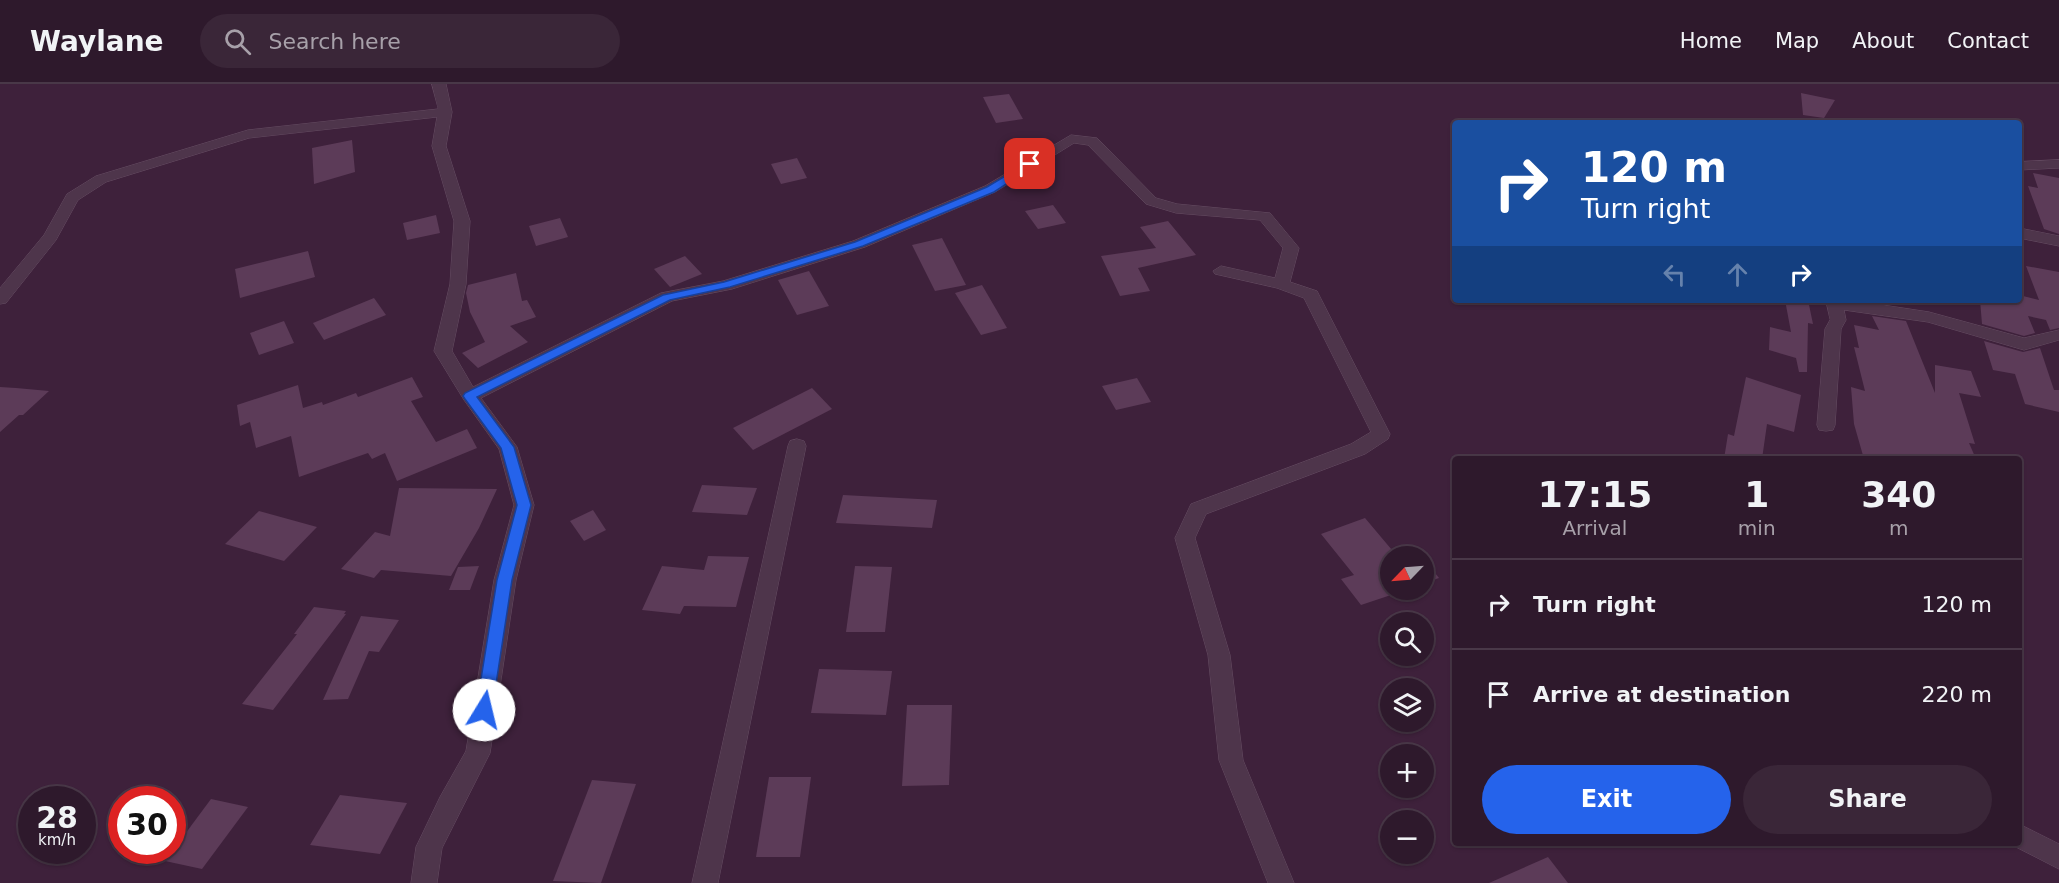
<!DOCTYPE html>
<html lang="en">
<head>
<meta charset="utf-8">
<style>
	:root { --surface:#2e192c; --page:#3a2638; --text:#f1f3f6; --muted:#a7a0a9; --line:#493848; --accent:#2563eb }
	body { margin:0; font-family:"DejaVu Sans",sans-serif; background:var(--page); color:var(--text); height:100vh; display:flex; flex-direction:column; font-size:22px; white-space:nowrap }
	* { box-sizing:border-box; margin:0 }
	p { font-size:20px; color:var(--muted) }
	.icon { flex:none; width:33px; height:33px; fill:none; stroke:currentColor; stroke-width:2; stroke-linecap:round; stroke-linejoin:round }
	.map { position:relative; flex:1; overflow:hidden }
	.side { position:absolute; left:1452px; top:372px; width:570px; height:390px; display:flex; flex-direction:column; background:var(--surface); border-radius:6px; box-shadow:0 2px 4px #0004,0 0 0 2px var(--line) }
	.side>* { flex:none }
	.banner { position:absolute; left:1452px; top:36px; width:570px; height:183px; border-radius:6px; box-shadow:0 2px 4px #0004,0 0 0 2px var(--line); background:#1a4fa0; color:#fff; overflow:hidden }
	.needle { width:39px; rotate:245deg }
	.fabs { position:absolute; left:1380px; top:462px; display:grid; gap:12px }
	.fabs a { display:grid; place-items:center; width:54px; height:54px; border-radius:50%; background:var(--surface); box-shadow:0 2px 4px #0004,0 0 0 2px var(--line); font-size:30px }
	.speed { position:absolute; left:18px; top:702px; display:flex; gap:12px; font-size:30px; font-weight:700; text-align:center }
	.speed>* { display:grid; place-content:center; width:78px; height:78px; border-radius:50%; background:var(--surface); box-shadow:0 2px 4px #0004,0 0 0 2px var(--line); line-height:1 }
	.speed small { font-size:15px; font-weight:400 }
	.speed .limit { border:9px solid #d22; background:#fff; color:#111 }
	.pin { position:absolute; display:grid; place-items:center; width:51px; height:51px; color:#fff; margin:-26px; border-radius:12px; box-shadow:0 3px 9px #0006 }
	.me { position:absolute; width:66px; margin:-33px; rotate:9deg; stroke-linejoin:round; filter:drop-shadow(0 0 4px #0008) }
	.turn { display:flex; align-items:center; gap:21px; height:126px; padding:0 30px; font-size:27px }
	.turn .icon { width:78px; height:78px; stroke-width:2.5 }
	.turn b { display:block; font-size:42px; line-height:51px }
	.lanes { display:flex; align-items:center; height:57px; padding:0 30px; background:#0003; justify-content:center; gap:30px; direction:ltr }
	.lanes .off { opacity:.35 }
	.eta { display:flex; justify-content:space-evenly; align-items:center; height:102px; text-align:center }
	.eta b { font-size:36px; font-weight:700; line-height:42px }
	.primary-button { display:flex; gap:12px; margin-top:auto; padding:12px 30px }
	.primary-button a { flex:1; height:69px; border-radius:36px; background:var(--accent); color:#fff; font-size:24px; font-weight:700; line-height:69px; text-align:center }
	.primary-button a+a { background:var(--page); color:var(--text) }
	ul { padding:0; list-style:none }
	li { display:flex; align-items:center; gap:18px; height:90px; padding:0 30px; border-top:2px solid var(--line) }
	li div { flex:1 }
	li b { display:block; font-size:22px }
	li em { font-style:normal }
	header { display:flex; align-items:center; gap:36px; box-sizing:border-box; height:84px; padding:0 30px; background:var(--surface); border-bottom:2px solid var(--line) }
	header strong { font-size:28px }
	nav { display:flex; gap:33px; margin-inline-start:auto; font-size:21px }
	.search { width:420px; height:54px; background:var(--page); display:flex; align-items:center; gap:15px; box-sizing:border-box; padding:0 21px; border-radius:33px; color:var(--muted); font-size:22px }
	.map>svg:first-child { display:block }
	.building { fill:#5c3b58 }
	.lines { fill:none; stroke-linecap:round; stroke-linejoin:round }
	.street-casing { stroke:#664d63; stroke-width:1 }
	.street { fill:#4e354b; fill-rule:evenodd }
	.route { fill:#2563eb; stroke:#184099; stroke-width:1.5 }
</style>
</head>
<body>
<header>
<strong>Waylane</strong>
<div class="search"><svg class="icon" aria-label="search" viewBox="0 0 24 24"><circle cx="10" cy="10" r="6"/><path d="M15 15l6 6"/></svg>Search here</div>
<nav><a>Home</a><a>Map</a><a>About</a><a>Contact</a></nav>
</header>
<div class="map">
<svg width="2059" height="799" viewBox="0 0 2059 799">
	<rect width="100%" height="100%" fill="#3e213b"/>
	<!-- building -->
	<g class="building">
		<polygon points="1801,9 1835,16 1824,34 1803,31"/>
		<polygon points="1009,10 1023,35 996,39 983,13"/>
		<polygon points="352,56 355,88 314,100 312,64"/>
		<polygon points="797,74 807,94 781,100 771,80"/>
		<polygon points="2033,89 2059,94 2059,150 2044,145 2028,102 2038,104"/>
		<polygon points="1053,121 1066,139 1038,145 1025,127"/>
		<polygon points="436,131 440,149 407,156 403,139"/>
		<polygon points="560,134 568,153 536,162 529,142"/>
		<polygon points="1168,137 1196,171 1138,184 1150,207 1120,212 1101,172 1156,164 1140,143"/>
		<polygon points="942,154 966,201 935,207 912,161"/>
		<polygon points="308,167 315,193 240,214 235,185"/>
		<polygon points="685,172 702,190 670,203 654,185"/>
		<polygon points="2026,182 2059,188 2059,244 2050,246 2046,236 2028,232 2035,249 2024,252 1982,240 1980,216 2019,216 2019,211 2039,216"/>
		<polygon points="809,187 829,222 797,231 778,196"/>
		<polygon points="516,189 522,217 527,216 536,233 510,242 528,258 478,284 462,269 485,258 470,228 466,209 468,201"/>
		<polygon points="982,201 1007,244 981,251 955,209"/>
		<polygon points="374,214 386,231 324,256 313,239"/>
		<polygon points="1785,216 1808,216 1813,240 1808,239 1807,288 1799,288 1796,274 1769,266 1770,243 1791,248"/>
		<polygon points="1872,232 1906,237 1935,309 1935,281 1971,287 1981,313 1959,309 1975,360 1969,359 1976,375 1864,375 1854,340 1851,303 1865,307 1854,263 1859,264 1854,241 1879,246"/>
		<polygon points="284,237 294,259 259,271 250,249"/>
		<polygon points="1984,257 2023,268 2040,264 2054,306 2059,306 2059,328 2025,320 2015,290 1993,286"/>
		<polygon points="412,293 423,313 411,317 436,358 467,345 477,364 397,397 385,369 372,375 368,369 299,393 291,352 256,364 250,338 240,342 237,321 298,301 303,324 322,318 323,321 356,309 358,313"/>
		<polygon points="1746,293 1801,311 1794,348 1767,340 1762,375 1724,375 1728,350 1734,352"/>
		<polygon points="1137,294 1151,318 1116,326 1102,302"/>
		<polygon points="0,303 16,304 49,307 23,331 19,331 0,348"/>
		<polygon points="812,304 832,325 753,366 733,344"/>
		<polygon points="702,401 757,404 747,431 692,428"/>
		<polygon points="399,404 497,405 479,444 451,492 381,486 374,494 341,485 375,448 390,452"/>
		<polygon points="843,411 937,416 932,444 836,439"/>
		<polygon points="593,426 606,446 584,457 570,437"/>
		<polygon points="259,427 317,443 284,477 225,460"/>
		<polygon points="1365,434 1397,472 1390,472 1390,506 1406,506 1361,521 1341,495 1354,491 1321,450"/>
		<polygon points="708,472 749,473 736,523 684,522 680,530 642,526 662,482 704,486"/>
		<polygon points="1424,475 1439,494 1424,499"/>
		<polygon points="479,482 470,506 449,506 458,483"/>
		<polygon points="855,482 892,483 885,548 846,548"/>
		<polygon points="314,523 346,527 344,530 346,530 273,626 242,620 297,550 294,550"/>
		<polygon points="361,532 399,536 379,568 369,567 348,615 323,616"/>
		<polygon points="819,585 892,587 886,631 811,629"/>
		<polygon points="907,621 952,621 949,701 902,702"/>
		<polygon points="769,693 811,693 800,773 756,773"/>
		<polygon points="592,696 636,700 601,799 553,797"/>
		<polygon points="340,711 407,719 380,770 310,761"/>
		<polygon points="211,715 248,723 202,785 165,777"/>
		<polygon points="1548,773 1568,799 1489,799"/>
	</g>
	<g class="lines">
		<defs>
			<g id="street">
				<polygon points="432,0 446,0 452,28 446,62 470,137 466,200 452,267 473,303 661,209 723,197 853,157 985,102 1071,51 1097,54 1156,114 1177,120 1270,129 1299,164 1290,198 1317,207 1319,211 1390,350 1388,355 1365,370 1206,430 1195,454 1230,571 1243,676 1294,799 1268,799 1219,676 1208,571 1175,454 1191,420 1351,360 1371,348 1304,214 1277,204 1215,190 1213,187 1221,182 1275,194 1283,164 1260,136 1176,129 1146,120 1088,61 1074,59 995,108 865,163 732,205 672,217 481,314 517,363 534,421 516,496 490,669 442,764 437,799 411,799 416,763 440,713 466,667 494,496 514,421 499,365 464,316 434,267 450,200 454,137 432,62 437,33 249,54 106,98 78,116 56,156 6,219 0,220 0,204 44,151 67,110 96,92 248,46 438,25"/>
				<polygon points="2059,76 2059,84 2019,86 2019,78"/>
				<polygon points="2019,144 2059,152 2059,162 2019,154"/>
				<polygon points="1826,216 1850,216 1929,228 2024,254 2059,246 2059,256 2024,266 1928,238 1844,226 1846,236 1841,245 1835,341 1833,346 1826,347 1819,346 1817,341 1825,245 1830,236"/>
				<polygon points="797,355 804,357 806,362 718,799 692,799 788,362 790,357"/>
				<polygon points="2019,740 2059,760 2059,785 2010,760 2019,759"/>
			</g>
		</defs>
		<!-- street casing -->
		<use href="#street" class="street-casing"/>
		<!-- street -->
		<use href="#street" class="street"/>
	</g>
	<!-- route -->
	<polygon class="route" points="1030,77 1036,80 1034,82 994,108 863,162 730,203 670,216 477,313 514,363 531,421 512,496 492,626 490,631 484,633 479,631 476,626 497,496 517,421 501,364 465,315 463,312 465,309 663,211 724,198 855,158 987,103"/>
</svg>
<div class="fabs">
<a><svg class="needle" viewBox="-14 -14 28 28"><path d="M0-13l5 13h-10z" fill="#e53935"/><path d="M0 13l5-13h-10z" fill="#a7a0a9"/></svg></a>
<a><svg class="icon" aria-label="search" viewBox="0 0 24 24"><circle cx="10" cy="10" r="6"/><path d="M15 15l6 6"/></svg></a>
<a><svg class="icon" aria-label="layers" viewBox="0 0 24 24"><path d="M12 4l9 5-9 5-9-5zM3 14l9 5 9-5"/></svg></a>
<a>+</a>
<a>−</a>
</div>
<div class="speed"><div>28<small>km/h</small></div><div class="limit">30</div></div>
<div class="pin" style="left:1030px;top:80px;background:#d93025"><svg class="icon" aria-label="arrive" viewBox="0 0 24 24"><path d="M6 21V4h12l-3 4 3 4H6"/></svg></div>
<svg class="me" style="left:484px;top:626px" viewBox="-20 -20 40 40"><circle r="19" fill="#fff"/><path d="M0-13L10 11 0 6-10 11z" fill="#2563eb"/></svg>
<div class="banner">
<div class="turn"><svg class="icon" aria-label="right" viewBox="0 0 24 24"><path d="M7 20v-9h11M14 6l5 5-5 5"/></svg><div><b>120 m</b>Turn right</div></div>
<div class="lanes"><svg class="icon off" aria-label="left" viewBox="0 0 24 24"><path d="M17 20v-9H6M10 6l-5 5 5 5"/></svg><svg class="icon off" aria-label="ahead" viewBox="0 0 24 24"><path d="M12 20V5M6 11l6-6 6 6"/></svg><svg class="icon" aria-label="right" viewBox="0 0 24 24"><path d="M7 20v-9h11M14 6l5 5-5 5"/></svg></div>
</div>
<section class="side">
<div class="eta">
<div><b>17:15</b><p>Arrival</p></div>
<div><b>1</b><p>min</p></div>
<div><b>340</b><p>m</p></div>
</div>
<ul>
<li><svg class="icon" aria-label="right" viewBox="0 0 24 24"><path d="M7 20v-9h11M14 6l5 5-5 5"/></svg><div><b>Turn right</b></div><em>120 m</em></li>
<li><svg class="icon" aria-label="arrive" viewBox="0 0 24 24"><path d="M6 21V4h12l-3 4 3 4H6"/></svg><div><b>Arrive at destination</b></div><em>220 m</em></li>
</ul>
<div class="primary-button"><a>Exit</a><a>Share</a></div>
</section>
</div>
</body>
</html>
